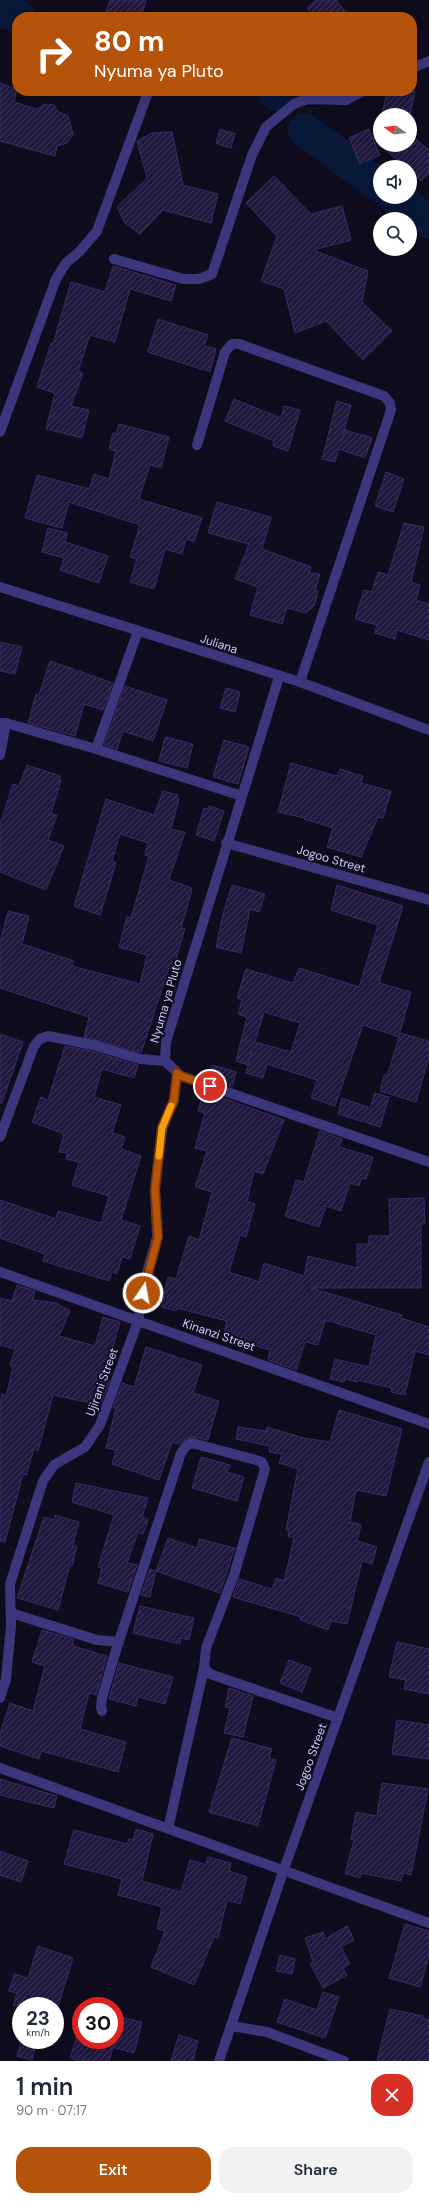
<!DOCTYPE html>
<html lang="en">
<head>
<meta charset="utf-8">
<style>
	:root { --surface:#fff; --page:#f2f2f3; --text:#1f2937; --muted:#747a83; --accent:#b45309 }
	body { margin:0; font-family:"DM Sans",sans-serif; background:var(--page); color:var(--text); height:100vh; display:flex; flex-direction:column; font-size:15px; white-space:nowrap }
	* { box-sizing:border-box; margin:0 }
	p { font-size:13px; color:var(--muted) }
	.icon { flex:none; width:22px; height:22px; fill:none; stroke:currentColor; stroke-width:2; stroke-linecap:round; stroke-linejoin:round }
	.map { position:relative; height:2061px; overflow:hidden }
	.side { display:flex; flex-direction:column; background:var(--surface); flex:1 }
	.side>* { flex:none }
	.guide { position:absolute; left:12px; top:12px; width:405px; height:84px; border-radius:16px; box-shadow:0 2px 10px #0003; background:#b45309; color:#fff; overflow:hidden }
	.needle { width:26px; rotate:284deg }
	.fabs { position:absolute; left:373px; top:108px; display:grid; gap:8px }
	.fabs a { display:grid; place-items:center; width:44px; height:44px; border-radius:50%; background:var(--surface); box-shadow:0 2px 10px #0003; font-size:20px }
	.speed { position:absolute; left:12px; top:1997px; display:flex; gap:8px; font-size:20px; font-weight:700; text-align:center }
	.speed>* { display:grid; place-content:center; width:52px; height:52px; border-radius:50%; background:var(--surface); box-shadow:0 2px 10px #0003; line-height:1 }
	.speed small { font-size:10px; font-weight:400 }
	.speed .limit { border:6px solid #d22; background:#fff; color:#111 }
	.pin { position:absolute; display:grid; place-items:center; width:34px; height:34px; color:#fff; margin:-17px; border:2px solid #fff; border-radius:50%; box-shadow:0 1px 4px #0007 }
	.me { position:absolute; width:44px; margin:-22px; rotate:12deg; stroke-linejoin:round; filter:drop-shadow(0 0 3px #0008) }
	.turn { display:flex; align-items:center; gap:14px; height:84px; padding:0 16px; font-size:18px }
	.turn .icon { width:52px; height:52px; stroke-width:2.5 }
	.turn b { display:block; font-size:28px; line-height:34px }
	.round { display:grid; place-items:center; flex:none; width:42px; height:42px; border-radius:16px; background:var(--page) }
	.headline { display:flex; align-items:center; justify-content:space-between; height:68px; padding:0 16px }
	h1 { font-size:24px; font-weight:600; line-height:30px }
	.primary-button { display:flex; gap:8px; margin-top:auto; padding:8px 16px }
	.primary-button a { flex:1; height:46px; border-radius:16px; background:var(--accent); color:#fff; font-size:16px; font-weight:600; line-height:46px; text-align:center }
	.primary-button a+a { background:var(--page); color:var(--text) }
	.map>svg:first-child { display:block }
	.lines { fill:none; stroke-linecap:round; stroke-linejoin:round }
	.river { stroke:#081839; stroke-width:34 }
	.building { fill:url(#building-hatch); stroke:#392a6a; fill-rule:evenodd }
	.minor { stroke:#3c367c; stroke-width:10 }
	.route-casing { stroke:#753606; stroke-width:10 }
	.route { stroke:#b45309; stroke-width:7 }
	.slow { stroke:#f59e0b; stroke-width:7 }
	.labels { text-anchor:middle; stroke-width:4; stroke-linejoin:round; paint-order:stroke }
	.street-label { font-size:12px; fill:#d1c8ff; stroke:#0f0c1d }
</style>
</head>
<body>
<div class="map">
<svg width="429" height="2061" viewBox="0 0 429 2061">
	<defs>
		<pattern id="building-hatch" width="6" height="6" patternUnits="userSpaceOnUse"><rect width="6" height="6" fill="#21183e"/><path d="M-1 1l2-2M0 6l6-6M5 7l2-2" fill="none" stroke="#40385b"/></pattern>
	</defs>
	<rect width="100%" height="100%" fill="#0f0c1d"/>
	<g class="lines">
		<!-- river -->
		<g class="river">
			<polyline points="0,10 19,17"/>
			<polyline points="273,91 279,94"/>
			<polyline points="305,130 380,186"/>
			<polyline points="395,197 429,222"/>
		</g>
	</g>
	<!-- building -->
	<g class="building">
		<polygon points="110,0 146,0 141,17 104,17"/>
		<polygon points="316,0 336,0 350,17 314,17 307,8"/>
		<polygon points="0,83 17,89 14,102 37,109 45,104 54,105 57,111 68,116 73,134 67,143 57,146 55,156 0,141"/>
		<polygon points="387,91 415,91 410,115 382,115"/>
		<polygon points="220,129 235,134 231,148 216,143"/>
		<polygon points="369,129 380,155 360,164 349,138"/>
		<polygon points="172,132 183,185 218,194 211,223 163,210 140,234 125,223 117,207 147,178 137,141 152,133"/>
		<polygon points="410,134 429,150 429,173 421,181 410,171 410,167 405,167 380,145 410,145"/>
		<polygon points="274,176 311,214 342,206 351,240 313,250 368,271 362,302 392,331 363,360 326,321 295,333 284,289 261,281 277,236 246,203"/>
		<polygon points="113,266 176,285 171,301 130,289 115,342 90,335 78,371 83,373 71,406 89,410 82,438 46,429 55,393 37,387 51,343 53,344 71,282 105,292"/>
		<polygon points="158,319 208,335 204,346 216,349 210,372 148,352"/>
		<polygon points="234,399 281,418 284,406 300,410 288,451 273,446 274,441 225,421"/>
		<polygon points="337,401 351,405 341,442 345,430 372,438 365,458 339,449 335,462 322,459"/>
		<polygon points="119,424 169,437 161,468 150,465 139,499 202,518 194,542 186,539 182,554 165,549 154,589 130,582 137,559 130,557 140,525 69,502 62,528 25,518 37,475 89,489 94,474 109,479 116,451 109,449 113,433 116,434"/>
		<polygon points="386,472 404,479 393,512 375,506"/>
		<polygon points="217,502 271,517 262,549 311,567 309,573 320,574 315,590 318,591 314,606 305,613 287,608 282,624 250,615 258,587 235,579 249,544 208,533"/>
		<polygon points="404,523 424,527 411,582 420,585 416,600 429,604 429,640 397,630 395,639 375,633 377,625 355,619 364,590 372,592 378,572 388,575"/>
		<polygon points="48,528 67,533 65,542 108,556 99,583 60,570 64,558 42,552"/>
		<polygon points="0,642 22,647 15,674 0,671"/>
		<polygon points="50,661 113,683 103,710 84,704 75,736 28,723 36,694 39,695"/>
		<polygon points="125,686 167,700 153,741 123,731 117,749 104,745"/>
		<polygon points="226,688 240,692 235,712 220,708"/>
		<polygon points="165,737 193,744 187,768 159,761"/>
		<polygon points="224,740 249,747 238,784 213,777"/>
		<polygon points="291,763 337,776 340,769 363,776 361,783 391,791 383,818 378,817 361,857 327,847 333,828 304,819 305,818 278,812"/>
		<polygon points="27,765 60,776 59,779 61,780 51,814 57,815 48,840 64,846 46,890 0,872 0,824 13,784 19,786"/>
		<polygon points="163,791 178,795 177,798 179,799 171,829 185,832 169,880 190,887 192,890 181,928 185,929 173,969 169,968 141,1053 84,1037 89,1017 0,988 0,943 8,911 29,916 22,944 74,961 72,966 140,984 147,955 119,947 127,917 131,918 149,856 145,855 148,843 120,834 112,861 116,863 100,915 74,906 106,799 154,815"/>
		<polygon points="209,806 224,811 214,841 196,835 204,808 208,809"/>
		<polygon points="232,885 265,894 259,912 250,909 241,953 216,947 223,914"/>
		<path d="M337 885 403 906 379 983 411 992 400 1033 429 1041V1057L416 1102 380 1091 384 1075 387 1076 399 1037 363 1025 335 1106 311 1098 317 1080 267 1064 263 1078 246 1073 252 1049 248 1065 236 1061 247 1017 238 1014 242 1000 237 998 246 969 293 983 299 968 359 987 378 925 331 910ZM264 1012 300 1023 291 1052 255 1042Z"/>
		<polygon points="0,1034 23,1042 2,1103 0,1103"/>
		<polygon points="65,1046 91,1051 138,1065 134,1078 102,1069 94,1097 121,1105 112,1133 125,1137 121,1149 141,1156 121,1220 140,1226 130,1259 122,1257 117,1274 112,1272 109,1281 43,1261 45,1254 0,1238 0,1200 56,1219 58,1211 101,1223 109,1196 72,1185 79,1162 66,1159 67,1153 59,1152 64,1134 32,1122 41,1097 48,1100"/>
		<polygon points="212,1065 236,1072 232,1087 208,1078"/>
		<polygon points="204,1091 284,1120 263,1174 254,1171 247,1201 255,1204 246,1237 240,1235 229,1272 259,1282 264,1263 304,1276 308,1256 357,1268 357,1244 369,1244 369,1236 390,1236 389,1199 424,1198 425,1224 421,1224 421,1288 311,1288 402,1315 401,1318 429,1327 429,1355 415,1351 405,1395 391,1392 392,1388 357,1380 357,1382 345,1379 344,1382 330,1379 335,1359 369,1367 376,1335 325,1320 318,1345 305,1342 296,1370 268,1360 270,1350 223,1337 227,1321 177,1308 176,1311 161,1307 168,1277 176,1279 189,1236 199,1240 212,1192 195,1187 207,1151 195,1148 205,1113 198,1111"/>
		<polygon points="375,1093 389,1097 380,1127 338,1114 342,1098 370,1108"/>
		<polygon points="320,1131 342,1139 339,1147 373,1157 366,1179 362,1178 359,1186 350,1183 341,1211 326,1206 319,1227 285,1216 296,1180 304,1182"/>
		<polygon points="17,1285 35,1291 33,1300 56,1303 70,1311 59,1336 95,1346 103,1317 120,1322 104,1378 110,1380 100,1405 53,1395 38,1451 34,1449 26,1475 23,1474 5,1542 0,1541 0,1403 2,1394 6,1396 13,1367 10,1365 15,1349 0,1345 0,1298 12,1301"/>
		<polygon points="146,1347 202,1365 193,1393 219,1401 208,1440 193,1437 185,1439 179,1444 172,1442 159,1480 112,1464 116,1450 106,1448 116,1408 113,1408 122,1383 134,1387"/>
		<polygon points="339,1410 402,1429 386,1496 356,1490 350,1522 361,1525 357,1541 377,1547 372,1564 362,1561 347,1624 331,1621 328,1630 300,1620 301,1617 233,1597 239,1579 272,1589 276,1578 284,1581 294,1538 288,1536 289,1531 286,1530 298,1469 279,1463 282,1454 269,1452 270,1446 236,1439 238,1427 266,1431 267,1427 303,1438 330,1442"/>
		<polygon points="201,1457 230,1465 227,1472 244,1477 237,1501 192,1488"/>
		<polygon points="76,1483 148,1498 142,1517 148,1519 143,1534 138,1532 127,1563 137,1565 128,1592 98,1583 102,1568 98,1567 114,1515 72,1502"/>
		<polygon points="55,1515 79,1522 73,1545 77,1546 72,1566 70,1565 58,1610 17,1598 44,1517 54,1520"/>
		<polygon points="168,1538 197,1548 199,1539 235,1548 220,1593 156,1571"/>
		<polygon points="150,1569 156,1571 150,1597 141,1595"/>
		<polygon points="140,1606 194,1618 189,1640 181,1638 180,1644 133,1633"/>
		<polygon points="42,1630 73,1639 73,1646 107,1656 96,1695 89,1693 80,1729 126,1742 118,1772 41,1751 39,1759 0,1746 0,1734 10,1703 33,1711 45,1666 32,1662"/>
		<polygon points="397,1642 429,1649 429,1694 404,1689 406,1680 389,1677"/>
		<polygon points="289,1660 311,1668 302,1692 280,1683"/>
		<polygon points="119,1663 173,1677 165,1704 138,1697 136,1706 109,1699"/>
		<polygon points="229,1688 253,1696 243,1737 224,1733 230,1708 225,1707"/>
		<polygon points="397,1720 429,1725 429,1759 392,1754"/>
		<polygon points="232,1738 272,1749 269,1758 276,1760 258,1826 209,1812"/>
		<polygon points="0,1779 57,1796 54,1808 0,1795"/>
		<polygon points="382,1783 428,1789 411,1875 403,1873 401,1881 361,1873 360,1878 345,1873 354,1840 351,1839 356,1812 377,1816"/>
		<polygon points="136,1829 153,1834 142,1881 181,1892 190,1860 206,1865 208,1857 231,1863 229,1871 247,1877 240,1904 227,1900 218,1938 214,1937 194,1985 151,1967 165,1931 157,1929 162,1907 118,1895 122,1879 64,1864 74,1830 127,1844 129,1839 133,1840"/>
		<polygon points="0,1851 28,1861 21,1882 0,1875"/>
		<polygon points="405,1924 429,1931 429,1956 420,1987 389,1978"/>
		<polygon points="347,1926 354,1940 341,1947 350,1964 343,1968 347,1975 323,1988 310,1963 314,1964 305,1938 323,1932 325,1939"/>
		<polygon points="38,1946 73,1958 58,2006 13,2006 17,1993 9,1991 14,1974 28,1978"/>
		<polygon points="280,1955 295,1959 292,1974 276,1971"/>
		<polygon points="323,1992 339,1997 325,2038 277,2022 285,1999 317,2010"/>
		<polygon points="390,2009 423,2016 422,2018 429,2020 429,2061 377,2061"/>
		<polygon points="115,2016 142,2022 134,2053 115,2048 115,2041 109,2061 79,2061 70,2058 77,2036 81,2038 81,2040 115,2040"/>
		<polygon points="179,2035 198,2041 193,2061 171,2061"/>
		<polygon points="22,2040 37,2040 32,2060 17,2056"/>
	</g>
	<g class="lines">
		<!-- minor -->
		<g class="minor">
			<polyline points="412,68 429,61"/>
			<polyline points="114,259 183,279 199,279 212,274 252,155 266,127 294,104 307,99 346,100 363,91"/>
			<polyline points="0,432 56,279 66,263 80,251 97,231 147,95"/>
			<polyline points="197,445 225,352 232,344 239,344 384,396 390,403 391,410 300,682"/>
			<polyline points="0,587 300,682 429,730"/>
			<polyline points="279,677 166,1042 165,1061 181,1076 429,1162"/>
			<polyline points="0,723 6,723 0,755"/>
			<polyline points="6,723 96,749 242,796"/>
			<polyline points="96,749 138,631"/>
			<polyline points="226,843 429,900"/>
			<polyline points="0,1137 34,1046 40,1039 48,1036 93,1045 140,1059 165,1061"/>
			<polyline points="0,1272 429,1424"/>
			<polyline points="11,1613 97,1640 119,1642"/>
			<polyline points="0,1698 6,1679 11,1626 10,1584 43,1481 54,1465 85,1447 100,1425 138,1321 145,1280 157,1237 155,1189 162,1128 174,1100 177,1073"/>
			<polyline points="102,1711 101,1707 102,1698 116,1650 181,1453 187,1445 192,1443 256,1460 262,1462 265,1469 234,1575 206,1648 204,1668 210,1674 338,1718"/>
			<polyline points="0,1768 429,1923"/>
			<polyline points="168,1829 204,1668"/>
			<polyline points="231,2026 267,2032 344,2061"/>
			<polyline points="219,2061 283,1872 429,1462"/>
		</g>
	</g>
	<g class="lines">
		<defs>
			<polyline id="route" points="143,1293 158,1237 155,1189 162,1128 174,1100 177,1073 181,1076 210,1086"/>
		</defs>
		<!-- route casing -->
		<use href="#route" class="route-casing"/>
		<!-- route -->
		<use href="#route" class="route"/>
		<!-- slow -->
		<polyline class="slow" points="159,1156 162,1128 171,1106"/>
	</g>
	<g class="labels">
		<!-- street labels -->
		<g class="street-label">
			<text transform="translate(219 644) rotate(18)" y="4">Juliana</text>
			<text transform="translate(331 859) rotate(16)" y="4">Jogoo Street</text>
			<text transform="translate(166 1001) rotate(-74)" y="4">Nyuma ya Pluto</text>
			<text transform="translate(219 1335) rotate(19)" y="4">Kinanzi Street</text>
			<text transform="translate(102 1382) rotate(-70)" y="4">Ujirani Street</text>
			<text transform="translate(311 1757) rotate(-70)" y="4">Jogoo Street</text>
		</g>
	</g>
</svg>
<div class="fabs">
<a><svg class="needle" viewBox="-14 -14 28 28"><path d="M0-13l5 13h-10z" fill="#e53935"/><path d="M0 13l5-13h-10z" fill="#747a83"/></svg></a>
<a><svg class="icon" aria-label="sound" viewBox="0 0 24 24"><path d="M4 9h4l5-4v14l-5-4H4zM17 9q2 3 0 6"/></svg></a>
<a><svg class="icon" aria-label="search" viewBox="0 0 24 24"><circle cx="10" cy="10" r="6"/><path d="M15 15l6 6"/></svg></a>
</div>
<div class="speed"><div>23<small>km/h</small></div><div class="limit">30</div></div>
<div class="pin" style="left:210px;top:1086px;background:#d93025"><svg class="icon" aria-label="arrive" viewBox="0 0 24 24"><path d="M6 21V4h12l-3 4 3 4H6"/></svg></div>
<svg class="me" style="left:143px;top:1293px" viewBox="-20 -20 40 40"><circle r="17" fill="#b45309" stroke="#fff" stroke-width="3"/><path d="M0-11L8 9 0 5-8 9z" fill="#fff"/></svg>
<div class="guide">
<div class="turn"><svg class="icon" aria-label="right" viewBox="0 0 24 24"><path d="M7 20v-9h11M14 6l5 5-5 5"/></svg><div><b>80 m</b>Nyuma ya Pluto</div></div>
</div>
</div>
<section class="side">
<div class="headline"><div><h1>1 min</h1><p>90 m · 07:17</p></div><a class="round" style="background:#d93025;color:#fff"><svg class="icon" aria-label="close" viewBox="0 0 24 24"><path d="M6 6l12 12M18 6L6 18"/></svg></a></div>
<div class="primary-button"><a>Exit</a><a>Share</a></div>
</section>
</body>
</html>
